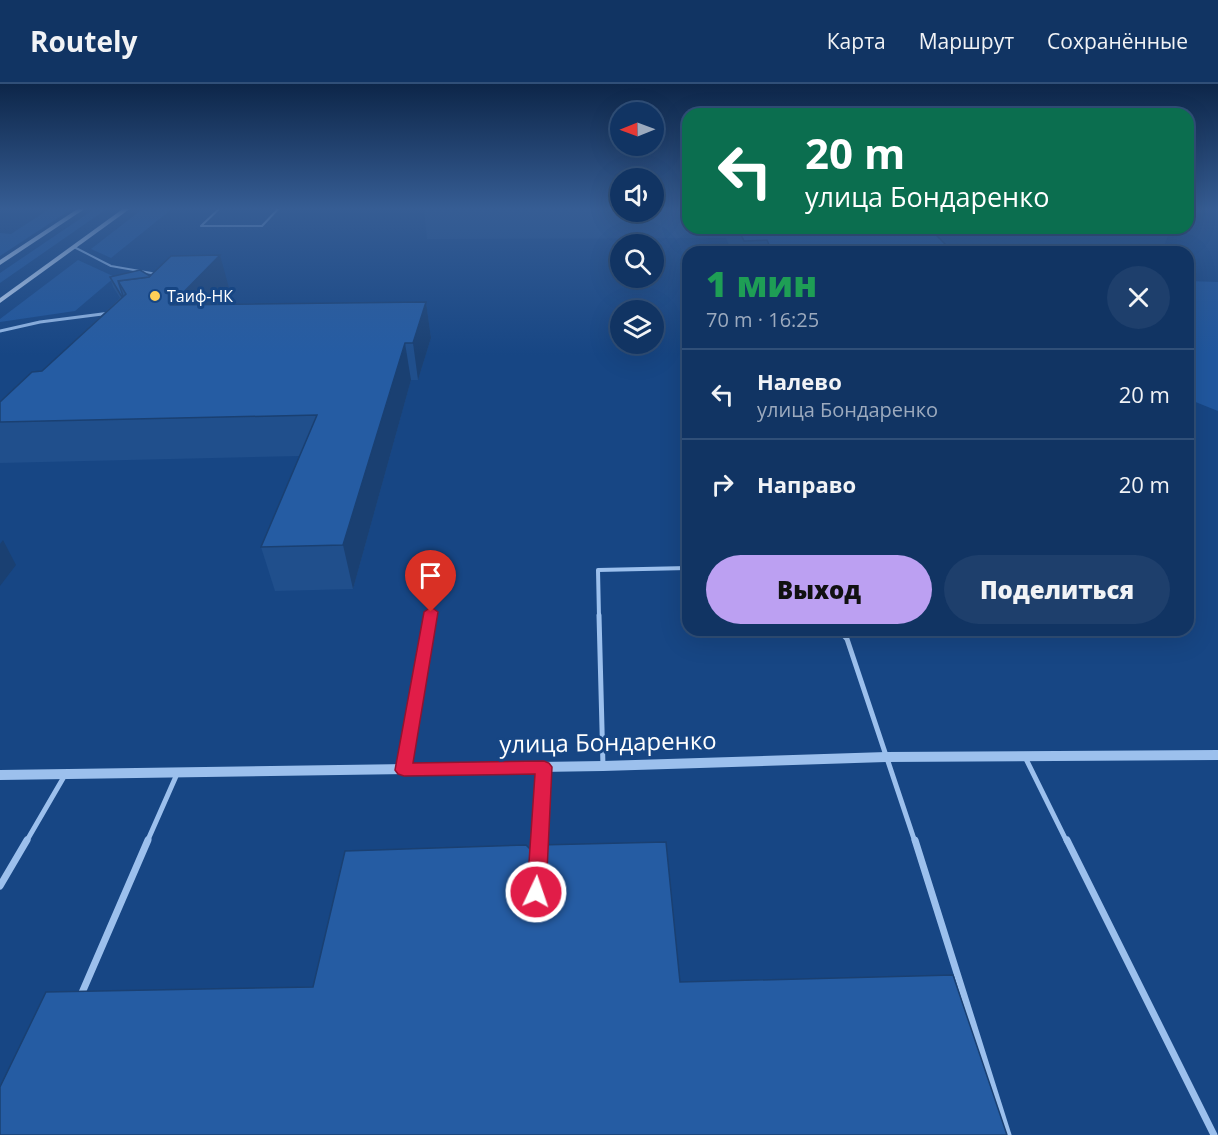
<!DOCTYPE html>
<html lang="ru">
<head>
<meta charset="utf-8">
<style>
	:root { --surface:#113463; --page:#1e3f6c; --text:#f1f3f6; --muted:#9caabe; --line:#304f78; --accent:#bca0f2 }
	body { margin:0; font-family:"Open Sans",sans-serif; background:var(--page); color:var(--text); height:100vh; display:flex; flex-direction:column; font-size:22px; white-space:nowrap }
	* { box-sizing:border-box; margin:0 }
	p { font-size:20px; color:var(--muted) }
	.icon { flex:none; width:33px; height:33px; fill:none; stroke:currentColor; stroke-width:2; stroke-linecap:round; stroke-linejoin:round }
	.map { position:relative; flex:1; overflow:hidden }
	.sheet { position:absolute; left:682px; top:162px; width:512px; height:390px; display:flex; flex-direction:column; background:var(--surface); border-radius:18px; box-shadow:0 6px 24px #0002,0 0 0 2px var(--line) }
	.sheet>* { flex:none }
	.hud { position:absolute; left:682px; top:24px; width:512px; height:126px; border-radius:18px; box-shadow:0 6px 24px #0002,0 0 0 2px var(--line); background:#0b6e4f; color:#fff; overflow:hidden }
	.needle { width:39px; rotate:269deg }
	.tools { position:absolute; left:610px; top:18px; display:grid; gap:12px }
	.tools a { display:grid; place-items:center; width:54px; height:54px; border-radius:50%; background:var(--surface); box-shadow:0 6px 24px #0002,0 0 0 2px var(--line); font-size:30px }
	.pin { position:absolute; display:grid; place-items:center; width:51px; height:51px; color:#fff; margin:-62px -26px; border-radius:50% 50% 50% 0; rotate:-45deg; box-shadow:0 0 6px #0007 }
	.pin .icon { rotate:45deg }
	.me { position:absolute; width:66px; margin:-33px; rotate:3deg; stroke-linejoin:round; filter:drop-shadow(0 0 4px #0008) }
	.turn { display:flex; align-items:center; gap:21px; height:126px; padding:0 24px; font-size:27px }
	.turn .icon { width:78px; height:78px; stroke-width:2.5 }
	.turn b { display:block; font-size:42px; line-height:51px }
	.round { display:grid; place-items:center; flex:none; width:63px; height:63px; border-radius:32px; background:var(--page) }
	.headline { display:flex; align-items:center; justify-content:space-between; height:102px; padding:0 24px }
	h1 { font-size:36px; font-weight:800; line-height:45px; color:#1e9e55 }
	.cta { display:flex; gap:12px; margin-top:auto; padding:12px 24px }
	.cta a { flex:1; height:69px; border-radius:36px; background:var(--accent); color:#111; font-size:24px; font-weight:800; line-height:69px; text-align:center }
	.cta a+a { background:var(--page); color:var(--text) }
	ul { padding:0; list-style:none }
	li { display:flex; align-items:center; gap:18px; height:90px; padding:0 24px; border-top:2px solid var(--line) }
	li div { flex:1 }
	li b { display:block; font-size:22px }
	li em { font-style:normal }
	header { display:flex; align-items:center; gap:36px; box-sizing:border-box; height:84px; padding:0 30px; background:var(--surface); border-bottom:2px solid var(--line) }
	header strong { font-size:28px }
	nav { display:flex; gap:33px; margin-inline-start:auto; font-size:21px }
	.map>svg:first-child { display:block }
	.green { fill:#20579e }
	.lines { fill:none; stroke-linecap:round; stroke-linejoin:round }
	.service-far4 { stroke:#9cc0ed; stroke-width:2 }
	.service-far3 { stroke:#9cc0ed; stroke-width:3 }
	.service-far2 { stroke:#9cc0ed; stroke-width:4 }
	.service-far1 { stroke:#9cc0ed; stroke-width:5 }
	.service { stroke:#9cc0ed; stroke-width:7 }
	.tertiary { fill:#9cc0ed; fill-rule:evenodd }
	.secondary { fill:#c8ddf9; fill-rule:evenodd }
	.wall { fill:#204f8c }
	.shaded-wall { fill:#1a4072 }
	.building { fill:#255ca3; stroke:#1a4072; stroke-width:1.5 }
	.route { fill:#e11d48; stroke:#92132f; stroke-width:1.5 }
	.poi-dot { fill:#ffd057; stroke:#174684; stroke-width:2 }
	.labels { text-anchor:middle; stroke-width:6; stroke-linejoin:round; paint-order:stroke }
	.far-poi-label { font-size:16px; fill:#fff; stroke:#174684; text-anchor:start }
	.near-street-label { font-size:24px; fill:#fff; stroke:#174684 }
</style>
</head>
<body>
<header>
<strong>Routely</strong>
<nav><a>Карта</a><a>Маршрут</a><a>Сохранённые</a></nav>
</header>
<div class="map">
<svg width="1218" height="1051" viewBox="0 0 1218 1051">
	<rect width="100%" height="100%" fill="#174684"/>
	<!-- green -->
	<g class="green">
		<polygon points="51,124 73,124 0,172 0,149 11,150"/>
		<polygon points="96,124 108,124 0,199 0,189"/>
		<polygon points="153,124 173,124 111,174 91,165 140,127"/>
		<polygon points="78,176 115,193 75,227 0,238 0,235"/>
		<polygon points="1188,197 1218,198 1218,327 1188,315"/>
	</g>
	<g class="lines">
		<!-- service-far4 -->
		<g class="service-far4">
			<polyline points="220,124 201,142 262,142 279,124"/>
			<polyline points="74,163 111,182 157,190"/>
		</g>
		<!-- service-far3 -->
		<polyline class="service-far3" points="0,247 40,238 110,229"/>
		<!-- service-far2 -->
		<g class="service-far2">
			<polyline points="430,533 431,528"/>
			<polyline points="599,533 598,486 688,484"/>
		</g>
		<!-- service-far1 -->
		<g class="service-far1">
			<polyline points="599,531 603,682"/>
			<polyline points="839,546 847,555 915,758"/>
			<polyline points="1025,673 1067,758"/>
			<polyline points="404,685 430,531"/>
			<polyline points="26,758 65,691"/>
			<polyline points="147,758 177,690"/>
			<polyline points="539,758 544,683"/>
		</g>
		<!-- service -->
		<g class="service">
			<polyline points="915,756 1008,1051"/>
			<polyline points="1067,756 1214,1051"/>
			<polyline points="538,766 539,756"/>
			<polyline points="0,802 27,756"/>
			<polyline points="81,911 148,756"/>
		</g>
		<!-- tertiary -->
		<polygon class="tertiary" points="1218,666 1218,676 886,678 603,687 0,696 0,686 603,677 886,668"/>
		<!-- secondary -->
		<g class="secondary">
			<polygon points="79,124 86,124 0,181 0,176"/>
			<polygon points="124,124 131,124 0,219 0,214"/>
		</g>
	</g>
	<!-- wall -->
	<g class="wall">
		<polygon points="621,124 621,128 654,128 654,124 688,124 688,144 1171,144 1162,167 732,168 726,154 427,155 424,125"/>
		<polygon points="150,192 229,204 214,221 426,218 431,254 418,296 411,296 353,505 275,507 261,463 300,372 0,379 0,318 42,287 120,214 113,203 110,193"/>
	</g>
	<!-- shaded-wall -->
	<g class="shaded-wall">
		<polygon points="220,171 229,204 183,257 171,221"/>
		<polygon points="426,218 431,254 418,296 413,259"/>
		<polygon points="405,259 411,296 353,505 343,461"/>
		<polygon points="3,456 16,481 0,502 0,460"/>
	</g>
	<!-- building -->
	<g class="building">
		<polygon points="424,124 621,124 424,125"/>
		<polygon points="738,144 929,144 953,168 772,168 767,156 744,157"/>
		<polygon points="220,171 171,221 426,218 413,259 405,259 343,461 261,463 317,331 0,338 0,318 32,288 42,287 126,210 118,197 149,193 171,172"/>
		<polygon points="140,186 150,192 149,193 118,197 123,212 122,213 110,193"/>
		<polygon points="666,758 680,898 953,891 1007,1051 0,1051 0,1003 46,908 313,903 345,767 526,761 532,767 538,761"/>
	</g>
	<!-- sky -->
	<linearGradient id="sky" x2="0" y2="1"><stop stop-color="#0d2649"/><stop offset="0.46" stop-color="#365d94"/><stop offset="1" stop-color="#365d94" stop-opacity="0"/></linearGradient>
	<rect width="1218" height="271" fill="url(#sky)"/>
	<!-- route -->
	<polygon class="route" points="431,523 438,528 413,679 544,677 549,679 552,683 546,808 543,814 536,816 530,814 527,808 535,690 404,692 398,690 395,686 424,528"/>
	<!-- markers -->
	<circle class="poi-dot" cx="155" cy="212" r="6"/>
	<g class="labels">
		<!-- far-poi labels -->
		<g class="far-poi-label">
			<text x="167" y="218">Таиф-НК</text>
		</g>
		<!-- near-street labels -->
		<g class="near-street-label">
			<text transform="translate(608 659) rotate(-1)" y="8">улица Бондаренко</text>
		</g>
	</g>
</svg>
<div class="tools">
<a><svg class="needle" viewBox="-14 -14 28 28"><path d="M0-13l5 13h-10z" fill="#e53935"/><path d="M0 13l5-13h-10z" fill="#9caabe"/></svg></a>
<a><svg class="icon" aria-label="sound" viewBox="0 0 24 24"><path d="M4 9h4l5-4v14l-5-4H4zM17 9q2 3 0 6"/></svg></a>
<a><svg class="icon" aria-label="search" viewBox="0 0 24 24"><circle cx="10" cy="10" r="6"/><path d="M15 15l6 6"/></svg></a>
<a><svg class="icon" aria-label="layers" viewBox="0 0 24 24"><path d="M12 4l9 5-9 5-9-5zM3 14l9 5 9-5"/></svg></a>
</div>
<div class="pin" style="left:431px;top:528px;background:#d93025"><svg class="icon" aria-label="arrive" viewBox="0 0 24 24"><path d="M6 21V4h12l-3 4 3 4H6"/></svg></div>
<svg class="me" style="left:536px;top:808px" viewBox="-20 -20 40 40"><circle r="17" fill="#e11d48" stroke="#fff" stroke-width="3"/><path d="M0-11L8 9 0 5-8 9z" fill="#fff"/></svg>
<div class="hud">
<div class="turn"><svg class="icon" aria-label="left" viewBox="0 0 24 24"><path d="M17 20v-9H6M10 6l-5 5 5 5"/></svg><div><b>20 m</b>улица Бондаренко</div></div>
</div>
<section class="sheet">
<div class="headline"><div><h1>1 мин</h1><p>70 m · 16:25</p></div><a class="round"><svg class="icon" aria-label="close" viewBox="0 0 24 24"><path d="M6 6l12 12M18 6L6 18"/></svg></a></div>
<ul>
<li><svg class="icon" aria-label="left" viewBox="0 0 24 24"><path d="M17 20v-9H6M10 6l-5 5 5 5"/></svg><div><b>Налево</b><p>улица Бондаренко</p></div><em>20 m</em></li>
<li><svg class="icon" aria-label="right" viewBox="0 0 24 24"><path d="M7 20v-9h11M14 6l5 5-5 5"/></svg><div><b>Направо</b></div><em>20 m</em></li>
</ul>
<div class="cta"><a>Выход</a><a>Поделиться</a></div>
</section>
</div>
</body>
</html>
